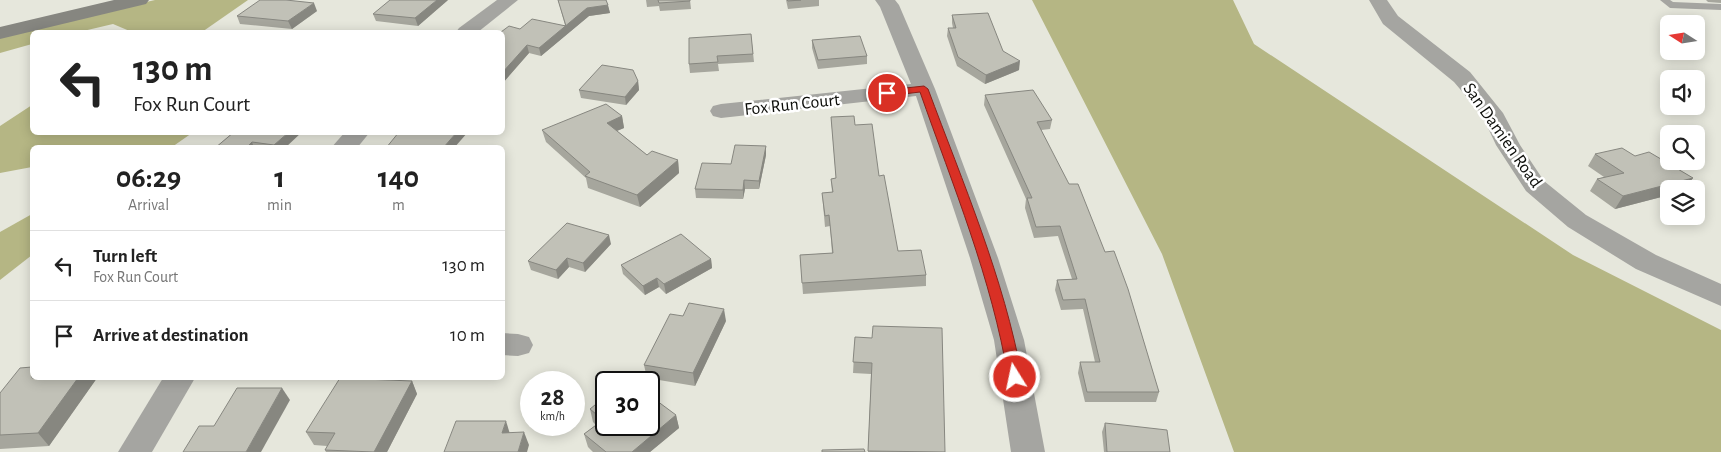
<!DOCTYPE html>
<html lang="en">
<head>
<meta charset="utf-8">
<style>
	:root { --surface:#fff; --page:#f2f2f2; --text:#222; --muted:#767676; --line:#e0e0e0 }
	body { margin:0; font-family:"Alegreya Sans",sans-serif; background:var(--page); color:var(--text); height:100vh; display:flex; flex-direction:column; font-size:19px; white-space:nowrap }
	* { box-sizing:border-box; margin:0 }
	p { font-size:16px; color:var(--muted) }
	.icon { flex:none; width:28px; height:28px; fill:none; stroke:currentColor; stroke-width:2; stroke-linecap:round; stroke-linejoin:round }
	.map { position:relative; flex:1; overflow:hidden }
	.side { position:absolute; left:30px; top:145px; width:475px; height:235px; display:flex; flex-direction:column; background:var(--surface); border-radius:8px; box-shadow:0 2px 12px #0003 }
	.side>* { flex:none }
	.hud { position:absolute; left:30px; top:30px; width:475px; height:105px; border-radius:8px; box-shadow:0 2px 12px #0003; background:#fff; color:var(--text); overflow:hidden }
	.needle { width:32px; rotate:282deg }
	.tools { position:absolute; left:1660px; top:15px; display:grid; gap:10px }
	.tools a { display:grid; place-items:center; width:45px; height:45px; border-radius:8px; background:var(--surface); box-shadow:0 2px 12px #0003; font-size:25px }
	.speed { position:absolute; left:520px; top:371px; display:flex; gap:10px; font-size:25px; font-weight:700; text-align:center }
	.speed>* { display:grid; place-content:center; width:65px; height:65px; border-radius:50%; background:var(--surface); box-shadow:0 2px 12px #0003; line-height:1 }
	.speed small { font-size:12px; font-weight:400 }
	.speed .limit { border:2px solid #111; border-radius:8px; background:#fff; color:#111 }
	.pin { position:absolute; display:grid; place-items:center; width:42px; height:42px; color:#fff; margin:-21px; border:2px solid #fff; border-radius:50%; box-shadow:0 1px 5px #0007 }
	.me { position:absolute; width:55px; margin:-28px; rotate:350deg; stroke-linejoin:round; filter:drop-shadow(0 0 4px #0008) }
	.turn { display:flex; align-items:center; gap:18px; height:105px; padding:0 20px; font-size:22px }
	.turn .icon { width:65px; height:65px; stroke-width:2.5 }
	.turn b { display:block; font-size:35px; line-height:42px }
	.eta { display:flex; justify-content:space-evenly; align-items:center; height:85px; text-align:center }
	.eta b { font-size:30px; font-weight:600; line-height:35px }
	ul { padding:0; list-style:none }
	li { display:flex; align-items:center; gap:15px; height:70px; padding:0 20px; border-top:1px solid var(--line) }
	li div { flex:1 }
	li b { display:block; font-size:19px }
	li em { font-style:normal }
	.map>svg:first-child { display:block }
	.forest { fill:#b5b684 }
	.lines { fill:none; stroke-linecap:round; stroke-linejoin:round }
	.service { fill:#a5a5a1; fill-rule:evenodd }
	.minor { fill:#a5a5a1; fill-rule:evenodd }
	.secondary { fill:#868680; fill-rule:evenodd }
	.wall { fill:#a6a69d }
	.shaded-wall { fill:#878780 }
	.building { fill:#c1c1b7; stroke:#878780 }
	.route { fill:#d93025; stroke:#8d1f18 }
	.labels { text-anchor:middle; stroke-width:5; stroke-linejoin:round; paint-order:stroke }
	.street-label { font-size:18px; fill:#0b0c08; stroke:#fff }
</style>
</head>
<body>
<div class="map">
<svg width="1721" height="452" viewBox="0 0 1721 452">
	<rect width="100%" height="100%" fill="#e6e7dc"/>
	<!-- forest -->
	<g class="forest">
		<polygon points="155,0 248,0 202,32 132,32 113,24 79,32 32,32 32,44 0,53 0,36"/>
		<polygon points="1032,0 1233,0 1254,44 1573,255 1721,330 1721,452 1234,452 1162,254"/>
		<polygon points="32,105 32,132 192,133 172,147 32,148 32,167 0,173 0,126"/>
		<polygon points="32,214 32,255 0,280 0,232"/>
	</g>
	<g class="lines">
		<!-- service -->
		<polygon class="service" points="1660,0 1670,0 1673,2 1721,4 1721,10 1670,8"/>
		<!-- minor -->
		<g class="minor">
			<polygon points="497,0 518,0 478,32 456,32 459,28"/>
			<polygon points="875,0 895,0 899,5 935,89 998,258 1024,340 1045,452 1011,452 994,340 970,258 916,96 721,118 713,116 710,111 713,106 721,104 911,84 880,7"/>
			<polygon points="1369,0 1387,0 1398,16 1470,72 1503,113 1520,145 1544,181 1586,215 1656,255 1721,284 1721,306 1636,269 1568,227 1526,191 1496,145 1482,115 1454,82 1383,24"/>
			<polygon points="345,132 370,132 357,148 331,148"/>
			<polygon points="502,333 518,334 529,337 533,345 529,353 518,356 502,355"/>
			<polygon points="163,378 195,378 152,452 118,452"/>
		</g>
		<!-- secondary -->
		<polygon class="secondary" points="114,0 149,0 146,4 0,39 0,27"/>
	</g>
	<!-- wall -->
	<g class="wall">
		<polygon points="448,0 418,26 376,21 373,14"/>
		<polygon points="558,0 606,0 610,13 589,16 541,56 529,53 502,84 502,32 520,29 565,25"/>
		<polygon points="646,0 690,0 691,9 660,11 659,6 647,7"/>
		<polygon points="786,0 819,0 819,6 788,9"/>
		<polygon points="1706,0 1721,0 1721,3 1708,2"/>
		<polygon points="317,11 292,29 240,24 237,16"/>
		<polygon points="952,15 1003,51 1019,70 985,84 957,66 947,36 948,28 953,28 952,23"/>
		<polygon points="751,34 754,62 718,64 719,71 690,73 689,64"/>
		<polygon points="812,40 867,56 867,64 818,69 812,48"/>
		<polygon points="638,81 639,90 626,105 581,98 579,90"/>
		<polygon points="985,95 1052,120 1050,129 1041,130 1159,392 1156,402 1085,402 1078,373 1080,362 1095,362 1083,309 1061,310 1055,290 1057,280 1072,279 1058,236 1034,238 1025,208 1026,199 984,105"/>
		<polygon points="622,116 624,128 617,131 647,155 678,160 679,173 640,207 588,188 586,178 546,142 542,130"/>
		<polygon points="831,117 855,125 879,176 898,251 926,275 926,286 803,294 800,255 832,253 830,226 825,227 822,193 832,192 831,179 836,178"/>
		<polygon points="234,132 285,148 215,148"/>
		<polygon points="766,146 766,155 759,189 745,189 743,199 696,198 695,189 731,164"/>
		<polygon points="1595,154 1635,156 1669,189 1669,195 1615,209 1590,191 1597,179 1604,177 1588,166"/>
		<polygon points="611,244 585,272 569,267 558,279 531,270 528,261"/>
		<polygon points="711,259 712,268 666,294 659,287 645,295 623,274 621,265"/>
		<polygon points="726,321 695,386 647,378 644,365"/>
		<polygon points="855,337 945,452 868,452 871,374 853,373"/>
		<polygon points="32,378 97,378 49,446 0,449 0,393"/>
		<polygon points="412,381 417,394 387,452 326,452 325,450 327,446 314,445 306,432"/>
		<polygon points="590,409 676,415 679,428 650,452 593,452 588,447 584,434 596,425 593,422"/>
		<polygon points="1105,423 1170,452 1104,452 1102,432"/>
	</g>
	<!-- shaded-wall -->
	<g class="shaded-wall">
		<polygon points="437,0 448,0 418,26 415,18"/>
		<polygon points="314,3 317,11 292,29 288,21"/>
		<polygon points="608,5 610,13 589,16 541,56 539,48 587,8"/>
		<polygon points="527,45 529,53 502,84 502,73"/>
		<polygon points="1020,61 1019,70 985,84 986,75"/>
		<polygon points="638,81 639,90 626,105 625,97"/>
		<polygon points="622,116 624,128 609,134 607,123"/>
		<polygon points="289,132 302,132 285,148 275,148 274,145"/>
		<polygon points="457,132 468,132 454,148 443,148"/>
		<polygon points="252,142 254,148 246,148"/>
		<polygon points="766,146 766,155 759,189 759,181"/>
		<polygon points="678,160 679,173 640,207 637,195"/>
		<polygon points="1693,178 1685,189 1669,189 1669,195 1615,209 1623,196"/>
		<polygon points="744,180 745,189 743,199 743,190"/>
		<polygon points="609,235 611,244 585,272 583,263"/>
		<polygon points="567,258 569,267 558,279 556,270"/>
		<polygon points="711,259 712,268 666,294 664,284"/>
		<polygon points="657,278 659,287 645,295 643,286"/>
		<polygon points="724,309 726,321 695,386 693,373"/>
		<polygon points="78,378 97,378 49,446 38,433"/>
		<polygon points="412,381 417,394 387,452 374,452"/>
		<polygon points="282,388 290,400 261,452 246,452"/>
		<polygon points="676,415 679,428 650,452 632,452"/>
		<polygon points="506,421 510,434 502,433"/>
		<polygon points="524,432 529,445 527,452 518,452"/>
	</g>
	<!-- building -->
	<g class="building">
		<polygon points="260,0 286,0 314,3 288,21 237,16"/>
		<polygon points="390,0 437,0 415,18 373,14"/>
		<polygon points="558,0 606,0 608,5 587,8 539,48 527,45 502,73 502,32 501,32 509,26 520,29 532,19 566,26"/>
		<polygon points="658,0 690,0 690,1 659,3"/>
		<polygon points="787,0 801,0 788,1"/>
		<polygon points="988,13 1003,51 1020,61 986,75 958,57 948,28 956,28 952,15"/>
		<polygon points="751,34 753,54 717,56 718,62 689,64 689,38"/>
		<polygon points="860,36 867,56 818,60 812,40"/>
		<polygon points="602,65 633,70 638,81 625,97 579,90"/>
		<polygon points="1033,90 1052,120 1037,122 1069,184 1078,184 1105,252 1114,251 1128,289 1159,392 1087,392 1080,362 1100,362 1085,299 1063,300 1057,280 1077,279 1060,226 1036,227 1027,198 1032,198 985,95"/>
		<polygon points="606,104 622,116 607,123 647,155 652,151 678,160 637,195 585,176 590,172 542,130"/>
		<polygon points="854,116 855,125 872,124 879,176 884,175 898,251 921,250 926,275 802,283 800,255 833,253 829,215 825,216 822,193 833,192 831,179 836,178 831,117"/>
		<polygon points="234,132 289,132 274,145 252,142 246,148 215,148"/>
		<polygon points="399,132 457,132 443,148 386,148"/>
		<polygon points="735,145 766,146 759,181 744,180 743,190 695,189 702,163 731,164"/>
		<polygon points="1622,148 1635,156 1649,152 1693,178 1623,196 1597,179 1624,173 1595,154"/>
		<polygon points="567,223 609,235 583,263 567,258 556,270 528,261"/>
		<polygon points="681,234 711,259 664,284 657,278 643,286 621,265"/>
		<polygon points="689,303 724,309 693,373 644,365 670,314 683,316"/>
		<polygon points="873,326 942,328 945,452 868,451 872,363 853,362 855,337 872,338"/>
		<polygon points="32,367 32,378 78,378 38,433 0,435 0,393 20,368"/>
		<polygon points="340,378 412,381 374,452 325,450 335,433 306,432"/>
		<polygon points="628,380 632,382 624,382"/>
		<polygon points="237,388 282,388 246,452 183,452 199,426 214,426"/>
		<polygon points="649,395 676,415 632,452 606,452 584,434 603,420 590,409 606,396 606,425 649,425"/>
		<polygon points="456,421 506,421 502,433 524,432 518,452 444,452"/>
		<polygon points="1105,423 1167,430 1170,452 1107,452"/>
		<polygon points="864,449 865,452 822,452 822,450"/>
	</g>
	<!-- route -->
	<path class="route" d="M924 86 928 89C963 183 1004 278 1022 377L1020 381 1015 382 1010 381 1008 377C992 279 953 186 920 92L887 96 882 93 887 90Z"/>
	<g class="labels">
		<!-- street labels -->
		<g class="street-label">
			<text transform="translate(792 104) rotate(-6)" y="6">Fox Run Court</text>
			<text transform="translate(1503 135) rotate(55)" y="6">San Damien Road</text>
		</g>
	</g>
</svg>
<div class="tools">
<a><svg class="needle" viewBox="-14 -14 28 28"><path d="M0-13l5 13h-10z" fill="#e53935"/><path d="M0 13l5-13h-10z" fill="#767676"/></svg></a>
<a><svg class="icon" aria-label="sound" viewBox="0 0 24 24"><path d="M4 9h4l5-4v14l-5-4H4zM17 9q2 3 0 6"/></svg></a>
<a><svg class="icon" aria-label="search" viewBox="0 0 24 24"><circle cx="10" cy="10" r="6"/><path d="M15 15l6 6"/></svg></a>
<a><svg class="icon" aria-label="layers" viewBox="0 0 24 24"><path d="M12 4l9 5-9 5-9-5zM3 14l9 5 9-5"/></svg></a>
</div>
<div class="speed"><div>28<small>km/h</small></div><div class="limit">30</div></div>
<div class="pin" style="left:887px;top:93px;background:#d93025"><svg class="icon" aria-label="arrive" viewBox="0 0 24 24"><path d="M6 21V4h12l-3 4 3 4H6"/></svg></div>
<svg class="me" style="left:1015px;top:377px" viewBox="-20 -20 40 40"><circle r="17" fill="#d93025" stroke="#fff" stroke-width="3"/><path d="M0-11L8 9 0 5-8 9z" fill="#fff"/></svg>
<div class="hud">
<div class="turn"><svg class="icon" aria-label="left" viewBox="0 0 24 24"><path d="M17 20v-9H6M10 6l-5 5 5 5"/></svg><div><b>130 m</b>Fox Run Court</div></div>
</div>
<section class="side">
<div class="eta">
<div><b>06:29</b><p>Arrival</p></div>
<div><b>1</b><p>min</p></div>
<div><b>140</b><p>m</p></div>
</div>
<ul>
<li><svg class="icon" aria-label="left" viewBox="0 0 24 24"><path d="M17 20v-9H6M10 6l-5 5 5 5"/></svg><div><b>Turn left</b><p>Fox Run Court</p></div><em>130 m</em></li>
<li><svg class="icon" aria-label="arrive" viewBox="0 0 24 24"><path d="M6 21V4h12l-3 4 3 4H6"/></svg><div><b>Arrive at destination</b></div><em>10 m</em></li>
</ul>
</section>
</div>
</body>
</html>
